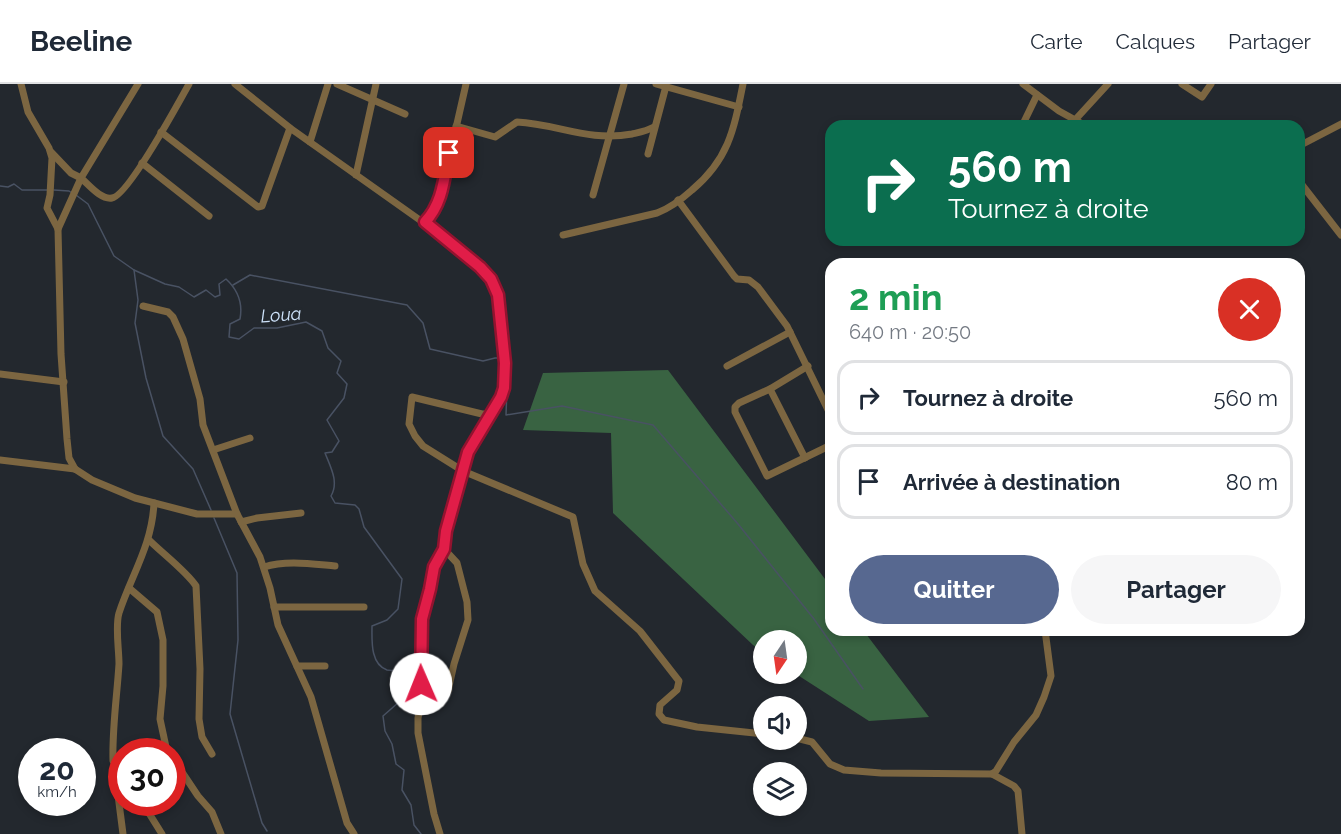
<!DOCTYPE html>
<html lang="fr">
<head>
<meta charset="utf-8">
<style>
	:root { --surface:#fff; --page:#f6f6f7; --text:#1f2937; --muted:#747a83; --line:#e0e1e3; --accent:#576890 }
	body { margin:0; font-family:Raleway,sans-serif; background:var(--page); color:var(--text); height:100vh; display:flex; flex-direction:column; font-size:22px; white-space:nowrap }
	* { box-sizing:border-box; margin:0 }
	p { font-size:20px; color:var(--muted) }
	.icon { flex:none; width:33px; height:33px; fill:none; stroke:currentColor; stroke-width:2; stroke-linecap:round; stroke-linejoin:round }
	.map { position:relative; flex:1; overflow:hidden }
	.side { position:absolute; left:825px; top:174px; width:480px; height:378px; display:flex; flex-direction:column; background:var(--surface); border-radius:18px; box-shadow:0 3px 9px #0003 }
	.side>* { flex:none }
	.guide { position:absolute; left:825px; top:36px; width:480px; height:126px; border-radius:18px; box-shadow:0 3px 9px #0003; background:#0b6e4f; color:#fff; overflow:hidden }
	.needle { width:39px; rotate:193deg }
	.controls { position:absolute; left:753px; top:546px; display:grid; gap:12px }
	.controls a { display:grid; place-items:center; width:54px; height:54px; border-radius:50%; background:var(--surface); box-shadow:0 3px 9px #0003; font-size:30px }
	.speed { position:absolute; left:18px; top:654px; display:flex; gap:12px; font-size:30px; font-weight:700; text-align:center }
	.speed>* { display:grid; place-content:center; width:78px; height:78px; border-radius:50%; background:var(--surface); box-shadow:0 3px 9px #0003; line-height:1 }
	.speed small { font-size:15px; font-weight:400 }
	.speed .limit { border:9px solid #d22; background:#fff; color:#111 }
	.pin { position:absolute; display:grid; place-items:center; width:51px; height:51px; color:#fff; margin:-26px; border-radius:12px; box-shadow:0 3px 9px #0006 }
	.me { position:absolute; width:66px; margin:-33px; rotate:359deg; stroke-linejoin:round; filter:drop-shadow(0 0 4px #0008) }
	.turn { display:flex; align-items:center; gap:21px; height:126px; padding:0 24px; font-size:27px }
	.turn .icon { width:78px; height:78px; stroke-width:2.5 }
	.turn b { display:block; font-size:42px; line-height:51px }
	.round { display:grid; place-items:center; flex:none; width:63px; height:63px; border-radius:32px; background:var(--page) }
	.head { display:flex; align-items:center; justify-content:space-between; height:102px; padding:0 24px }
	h1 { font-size:36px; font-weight:700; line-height:45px; color:#1e9e55 }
	.cta { display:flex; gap:12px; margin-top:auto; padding:12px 24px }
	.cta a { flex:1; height:69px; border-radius:36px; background:var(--accent); color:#fff; font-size:24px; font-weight:700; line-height:69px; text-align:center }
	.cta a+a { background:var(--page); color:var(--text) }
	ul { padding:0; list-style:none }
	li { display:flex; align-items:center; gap:18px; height:75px; margin:0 12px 9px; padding:0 12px; border:3px solid var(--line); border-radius:18px }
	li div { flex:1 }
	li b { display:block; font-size:22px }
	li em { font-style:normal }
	header { display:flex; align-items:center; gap:36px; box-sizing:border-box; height:84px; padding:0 30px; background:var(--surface); border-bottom:2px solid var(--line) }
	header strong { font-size:28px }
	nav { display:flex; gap:33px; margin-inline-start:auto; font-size:21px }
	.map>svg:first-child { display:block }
	.forest { fill:#396342 }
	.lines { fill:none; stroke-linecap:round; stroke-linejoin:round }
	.stream { stroke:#495263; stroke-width:1.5 }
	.street { stroke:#7c6641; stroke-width:7 }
	.route-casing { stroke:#92132f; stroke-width:15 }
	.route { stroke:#e11d48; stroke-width:10 }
	.labels { text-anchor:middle; stroke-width:5; stroke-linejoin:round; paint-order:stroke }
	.water-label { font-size:18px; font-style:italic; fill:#cee3fb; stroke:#23282e }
</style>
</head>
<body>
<header>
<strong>Beeline</strong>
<nav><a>Carte</a><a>Calques</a><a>Partager</a></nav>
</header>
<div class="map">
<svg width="1341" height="750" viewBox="0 0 1341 750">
	<rect width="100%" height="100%" fill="#23282e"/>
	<!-- forest -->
	<polygon class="forest" points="668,286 831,503 831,546 863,546 929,633 869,637 796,590 796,556 764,556 763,568 753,561 613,429 611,349 523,346 543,289"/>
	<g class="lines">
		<!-- stream -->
		<g class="stream">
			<polyline points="0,102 8,103 14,100 22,106 49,106"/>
			<polyline points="54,106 69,107 72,109"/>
			<path d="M76 111 88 120 114 172 134 186 165 200 179 203 194 213 206 206 215 213 220 211 219 200 226 195C238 206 243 219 240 235L230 240 229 253 239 255 254 244H277L306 238 322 247 328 264 341 277 337 289 347 300 344 314 327 336 339 357 332 368 325 369C331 384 339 398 331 412L335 419 355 421 359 425 364 443 402 495 398 525 387 536 372 542C372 556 370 580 387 586 391 587 398 586 402 586L408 598 407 611 383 632 385 647 392 660 396 680 404 686 402 706 411 721 414 741 421 750"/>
			<polyline points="134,186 138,216 135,239 146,294 163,352 193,385 211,426"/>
			<polyline points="233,201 250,191 407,221 423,239 430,265 483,277 495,274 502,274"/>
			<polyline points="507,303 506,331 562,322 653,341 738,440 814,535 863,605"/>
			<polyline points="214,434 237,489 238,556 230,630 262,739 267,747"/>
		</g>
		<!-- street -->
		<g class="street">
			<polyline points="21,0 28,28 49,64 52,74 50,111 47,124 58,145 61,270 67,355 69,374 75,385"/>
			<path d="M138 0 81 94C89 101 101 116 112 114 128 112 179 18 189 0"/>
			<polyline points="235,0 290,44 448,156 480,183 491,195 498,211 505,271 504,304 497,321 468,368 446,447 444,465 434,483 431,505 421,535 420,556 422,614 418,634 418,649 434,730 440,750"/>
			<polyline points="337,0 405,30"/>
			<polyline points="656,0 739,23"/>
			<polyline points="1023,0 1059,27 1086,42"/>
			<polyline points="1182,0 1202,13 1211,0"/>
			<polyline points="1075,36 1108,0"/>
			<path d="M456 42 495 53 517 38C558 40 588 58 632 50 641 48 647 47 654 43"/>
			<polyline points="1022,42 1037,11"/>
			<polyline points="161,48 258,123 262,122 290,44"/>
			<polyline points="310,58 328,0"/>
			<polyline points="1299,62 1341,40"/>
			<polyline points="51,68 71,89 81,94 58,145"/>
			<polyline points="648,70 666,2"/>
			<polyline points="142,79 209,132"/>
			<polyline points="356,91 376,0"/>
			<polyline points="1299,97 1341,151"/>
			<polyline points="593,111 624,0"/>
			<polyline points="678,116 734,192 737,195 749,196 758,203 787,242 831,332"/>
			<polyline points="425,138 435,128 441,110 466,0"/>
			<path d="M563 151 657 129C670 124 682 115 692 106 729 75 734 45 743 0"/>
			<polyline points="143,222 168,228 173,233 183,255 200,315 203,341 237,430 260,473 270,504 278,541 311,613 347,739 354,750"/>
			<polyline points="727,282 790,248"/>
			<polyline points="808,282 770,305 739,319 735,323 735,328 767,392 831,361"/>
			<polyline points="0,290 64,298"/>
			<polyline points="770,305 805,374"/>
			<polyline points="490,330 482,330 412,313 409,340 415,352 423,362 463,387 573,433 583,480 595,507 640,547 679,597 677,606 660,621 659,630 664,636 697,643 764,650"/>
			<polyline points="213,366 250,354"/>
			<polyline points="0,376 75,385 92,396 135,414 197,430 237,430"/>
			<polyline points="241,438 257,434 301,429"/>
			<path d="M149 456C162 469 187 488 196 502L200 585 199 635 202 653 212 670"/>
			<polyline points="444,465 457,479 467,518 468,536 454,580 448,607"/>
			<path d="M264 483C286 476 312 480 335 482"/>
			<polyline points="129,504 157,528 163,556 163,602 160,635 166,663 156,668"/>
			<polyline points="274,523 364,523"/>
			<polyline points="297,582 325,582"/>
			<polyline points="796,654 812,658 830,680 844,686 881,689 992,690 996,687 1014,658 1036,631 1044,613 1051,592 1045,546"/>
			<polyline points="172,673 198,712 212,728 221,750"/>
			<polyline points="121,686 118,711 123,750"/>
			<path d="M122 686 113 677C112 645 117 612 119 580 119 565 115 542 119 529 132 490 152 461 154 419"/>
			<polyline points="992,690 1014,702 1018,707 1022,750"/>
			<polyline points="142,718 162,750"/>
		</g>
	</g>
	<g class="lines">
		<defs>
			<path id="route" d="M421 600 422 535 430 505 434 483 444 465 446 447 468 368 501 313 504 304 505 279 498 211 491 195 480 183 425 138C443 119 444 94 449 69"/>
		</defs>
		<!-- route casing -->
		<use href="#route" class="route-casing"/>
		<!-- route -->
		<use href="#route" class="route"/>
	</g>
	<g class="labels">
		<!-- water labels -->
		<g class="water-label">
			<text transform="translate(281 231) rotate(-4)" y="6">Loua</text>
		</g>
	</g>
</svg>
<div class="controls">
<a><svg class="needle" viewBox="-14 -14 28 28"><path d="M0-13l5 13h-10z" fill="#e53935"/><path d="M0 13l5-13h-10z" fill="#747a83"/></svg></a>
<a><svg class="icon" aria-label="sound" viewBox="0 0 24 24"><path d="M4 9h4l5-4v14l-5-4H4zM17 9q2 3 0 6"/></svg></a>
<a><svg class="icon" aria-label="layers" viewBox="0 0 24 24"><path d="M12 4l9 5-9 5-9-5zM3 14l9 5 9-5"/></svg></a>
</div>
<div class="speed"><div>20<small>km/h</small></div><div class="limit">30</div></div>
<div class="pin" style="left:449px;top:69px;background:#d93025"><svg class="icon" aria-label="arrive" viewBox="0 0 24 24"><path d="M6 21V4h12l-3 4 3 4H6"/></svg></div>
<svg class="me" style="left:421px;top:600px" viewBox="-20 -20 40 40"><circle r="19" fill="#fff"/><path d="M0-13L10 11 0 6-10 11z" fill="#e11d48"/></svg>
<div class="guide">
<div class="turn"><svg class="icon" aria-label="right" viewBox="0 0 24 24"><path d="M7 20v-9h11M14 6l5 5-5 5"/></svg><div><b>560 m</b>Tournez à droite</div></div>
</div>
<section class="side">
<div class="head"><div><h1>2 min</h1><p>640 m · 20:50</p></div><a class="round" style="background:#d93025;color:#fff"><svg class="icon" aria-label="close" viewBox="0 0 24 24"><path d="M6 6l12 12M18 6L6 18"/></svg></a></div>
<ul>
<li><svg class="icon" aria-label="right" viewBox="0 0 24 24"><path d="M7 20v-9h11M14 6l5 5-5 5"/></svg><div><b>Tournez à droite</b></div><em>560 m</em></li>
<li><svg class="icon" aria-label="arrive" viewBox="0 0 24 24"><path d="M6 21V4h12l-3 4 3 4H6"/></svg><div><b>Arrivée à destination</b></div><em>80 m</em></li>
</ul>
<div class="cta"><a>Quitter</a><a>Partager</a></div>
</section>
</div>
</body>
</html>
